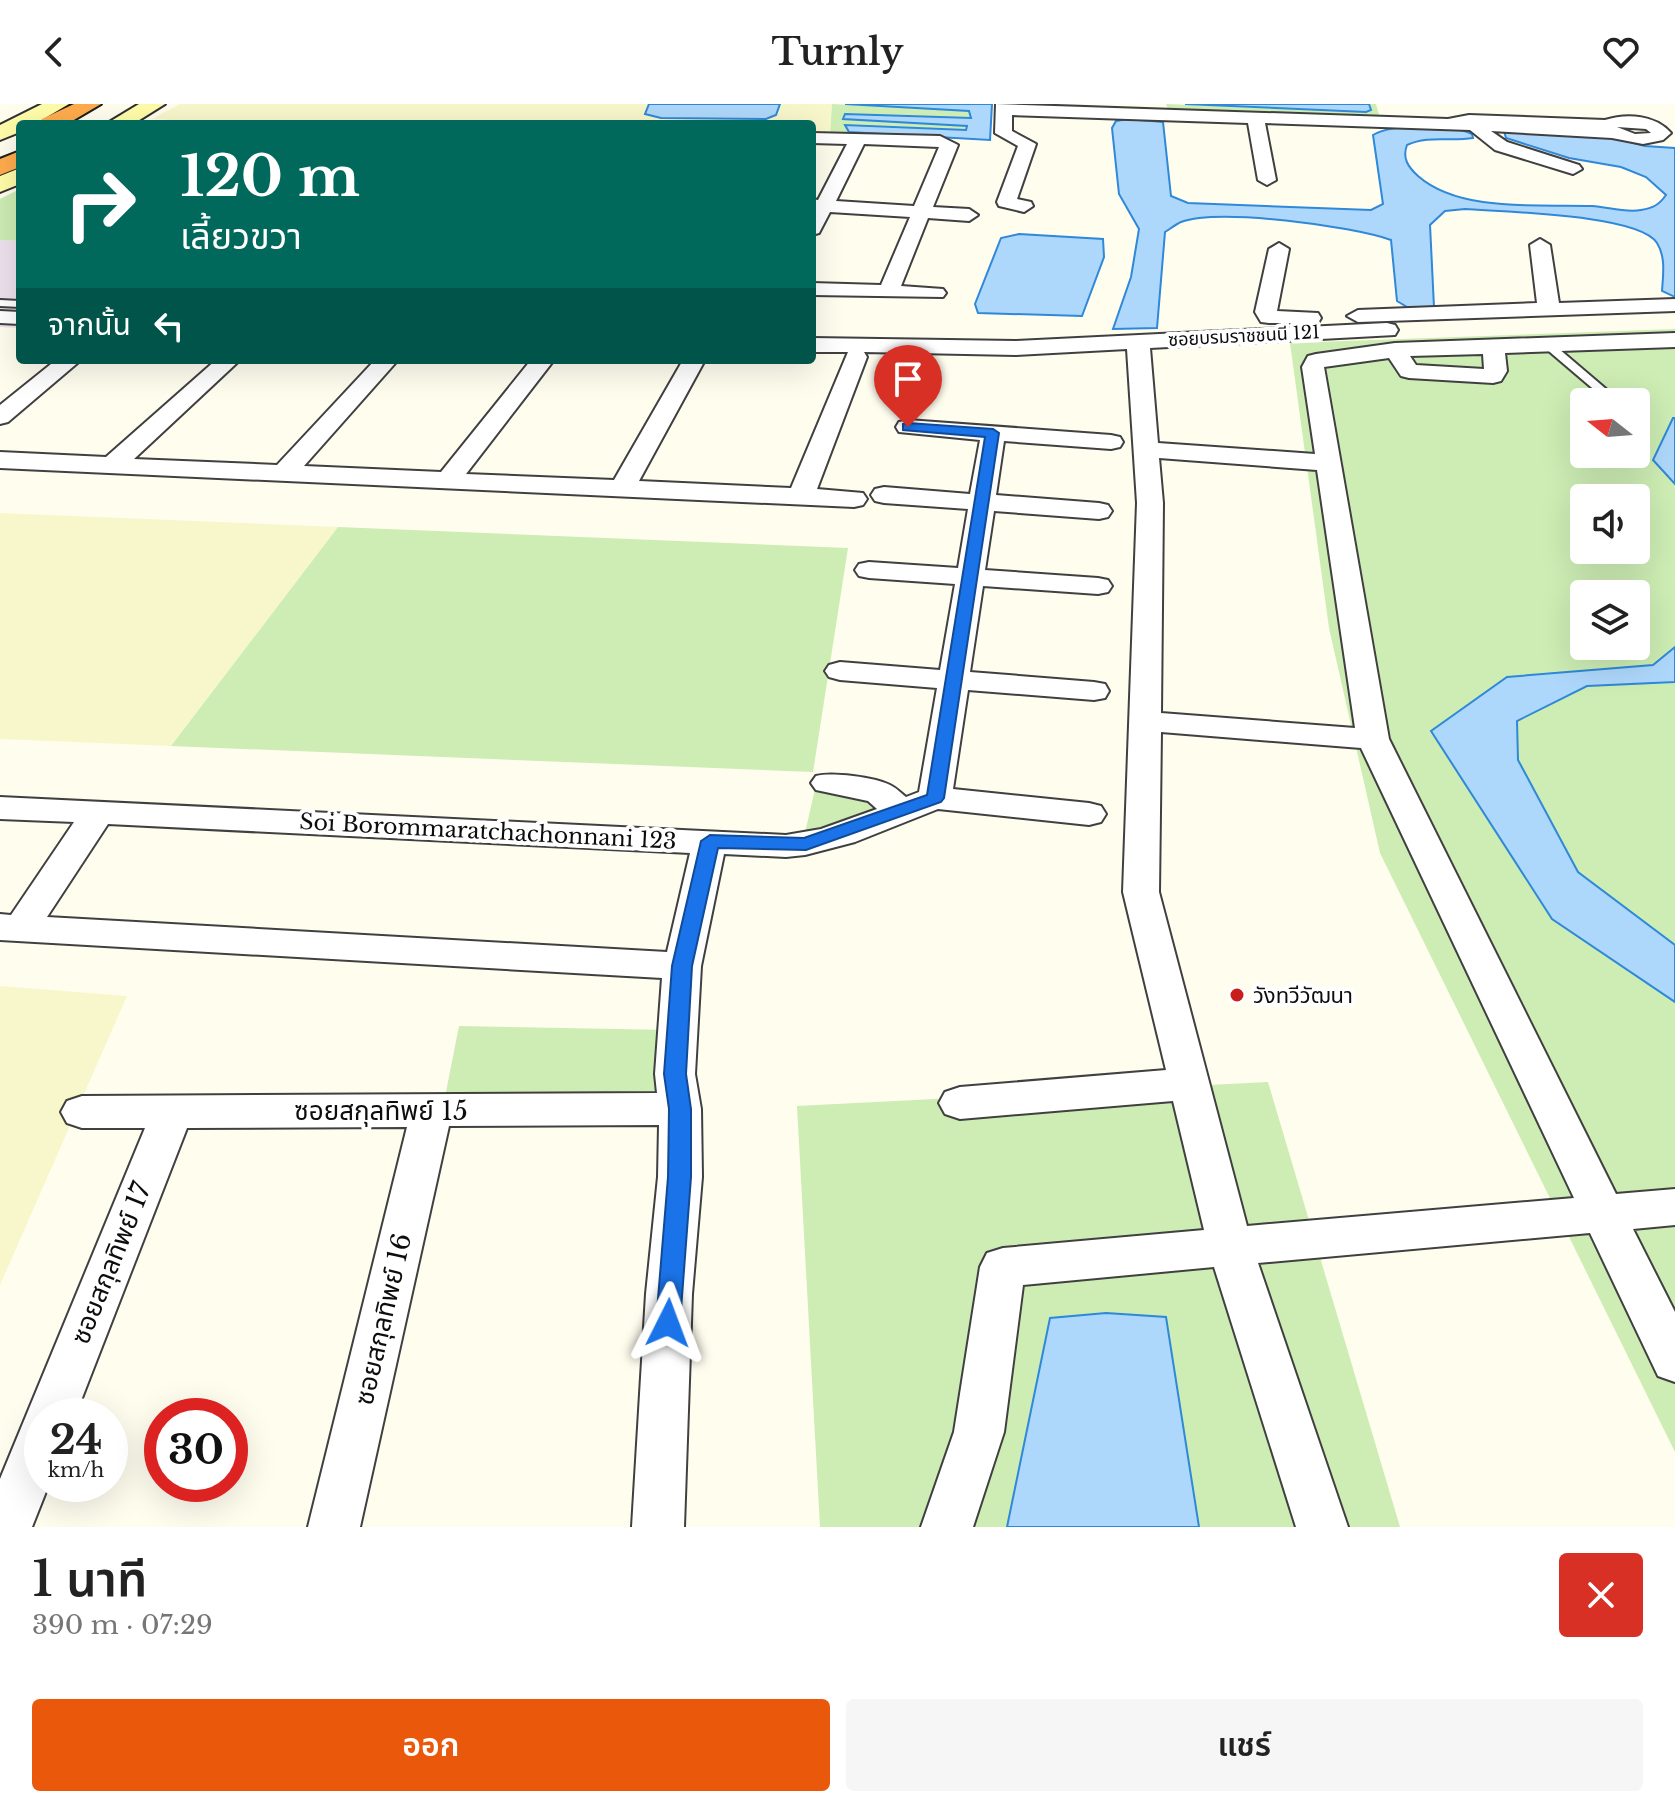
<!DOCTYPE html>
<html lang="th">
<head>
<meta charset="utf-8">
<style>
	:root { --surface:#fff; --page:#f6f6f6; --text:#222; --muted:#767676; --accent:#ea580c }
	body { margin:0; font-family:"Libre Baskerville","Noto Sans Thai",serif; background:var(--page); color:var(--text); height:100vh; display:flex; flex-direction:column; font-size:30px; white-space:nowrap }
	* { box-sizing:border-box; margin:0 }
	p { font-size:26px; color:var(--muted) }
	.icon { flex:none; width:44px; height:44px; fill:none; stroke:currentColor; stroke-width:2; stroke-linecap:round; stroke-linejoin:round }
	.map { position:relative; height:1423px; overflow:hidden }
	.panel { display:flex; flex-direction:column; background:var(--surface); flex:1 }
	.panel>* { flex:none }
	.guide { position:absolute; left:16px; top:16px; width:800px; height:244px; border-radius:8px; box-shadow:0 8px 32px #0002; background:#00695c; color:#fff; overflow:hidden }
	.needle { width:52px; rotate:287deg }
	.controls { position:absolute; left:1570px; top:284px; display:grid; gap:16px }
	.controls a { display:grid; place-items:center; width:80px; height:80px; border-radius:8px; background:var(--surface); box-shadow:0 8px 32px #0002; font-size:40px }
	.speed { position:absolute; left:24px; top:1294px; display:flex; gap:16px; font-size:40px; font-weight:700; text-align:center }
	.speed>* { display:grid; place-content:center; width:104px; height:104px; border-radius:50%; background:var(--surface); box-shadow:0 8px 32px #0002; line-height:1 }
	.speed small { font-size:20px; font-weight:400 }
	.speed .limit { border:12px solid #d22; background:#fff; color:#111 }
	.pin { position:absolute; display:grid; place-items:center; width:68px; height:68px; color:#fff; margin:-82px -34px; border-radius:50% 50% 50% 0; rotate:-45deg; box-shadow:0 0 8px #0007 }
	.pin .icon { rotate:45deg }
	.me { position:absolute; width:88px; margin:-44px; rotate:3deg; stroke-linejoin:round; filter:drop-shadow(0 0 6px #0008) }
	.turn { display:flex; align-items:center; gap:28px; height:168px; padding:0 32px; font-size:36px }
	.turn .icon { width:104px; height:104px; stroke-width:2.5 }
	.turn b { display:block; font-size:56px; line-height:68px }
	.then { display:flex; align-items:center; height:76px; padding:0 32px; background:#0003; gap:16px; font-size:30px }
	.round { display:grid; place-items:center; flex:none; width:84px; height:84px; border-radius:8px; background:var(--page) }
	.summary { display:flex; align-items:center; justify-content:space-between; height:136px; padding:0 32px }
	h1 { font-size:48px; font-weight:600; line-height:60px }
	.button { display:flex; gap:16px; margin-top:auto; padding:16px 32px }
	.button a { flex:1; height:92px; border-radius:8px; background:var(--accent); color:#fff; font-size:32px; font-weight:600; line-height:92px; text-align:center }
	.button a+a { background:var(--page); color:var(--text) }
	header { display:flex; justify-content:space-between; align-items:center; height:104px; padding:0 32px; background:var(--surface); font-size:36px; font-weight:600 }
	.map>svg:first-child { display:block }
	.industrial { fill:#ede1ed }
	.farmland { fill:#f8f7cb }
	.green { fill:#cdedb4; fill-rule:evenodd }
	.water { fill:#aed8fb; stroke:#2f88d8; stroke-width:2 }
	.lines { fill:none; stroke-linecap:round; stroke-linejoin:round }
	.lane-casing { stroke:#404040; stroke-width:4 }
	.street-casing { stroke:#404040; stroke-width:4 }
	.secondary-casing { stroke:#2f2f2f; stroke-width:4 }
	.highway-casing { stroke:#1e1e1e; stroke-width:4 }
	.lane { fill:#fff; fill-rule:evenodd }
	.street { fill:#fff; fill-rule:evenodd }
	.secondary { fill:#fffca9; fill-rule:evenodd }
	.highway { fill:#ffac4c; fill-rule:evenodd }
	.route { fill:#1a73e8; stroke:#114b97; stroke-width:2 }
	.poi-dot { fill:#c91f1a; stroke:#fff; stroke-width:3 }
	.labels { text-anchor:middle; stroke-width:8; stroke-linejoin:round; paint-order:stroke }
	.far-street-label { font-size:18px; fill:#0d0d0d; stroke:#fff }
	.street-label { font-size:22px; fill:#0d0d0d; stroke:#fff }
	.poi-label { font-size:22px; fill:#0d0d0d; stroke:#fff; text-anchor:start }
	.near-street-label { font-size:26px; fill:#0d0d0d; stroke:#fff }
</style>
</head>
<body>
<header><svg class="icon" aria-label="back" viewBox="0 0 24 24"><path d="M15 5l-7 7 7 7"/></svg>Turnly<svg class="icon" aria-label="heart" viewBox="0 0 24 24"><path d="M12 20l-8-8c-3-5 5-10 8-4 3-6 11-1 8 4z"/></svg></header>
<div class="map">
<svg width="1675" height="1423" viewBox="0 0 1675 1423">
	<rect width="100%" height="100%" fill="#fffdee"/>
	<!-- industrial -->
	<polygon class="industrial" points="0,136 20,137 20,224 0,223"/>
	<!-- farmland -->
	<g class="farmland">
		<polygon points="180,0 649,0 645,10 661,14 766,15 776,11 780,0 832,0 830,33 812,32 812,20 264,20 152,15"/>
		<polygon points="0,409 338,423 171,642 0,635"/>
		<polygon points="0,882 127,892 0,1181"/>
	</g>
	<!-- green -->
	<g class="green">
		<polygon points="832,0 969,7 971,15 845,10 843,15 967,21 967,26 850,28 978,35 830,33"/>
		<polygon points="1166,0 1366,8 1371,6 1369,0 1376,0 1379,11 1168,5"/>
		<polygon points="20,85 20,137 0,136 0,95"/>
		<path d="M1675 225V1348L1380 749 1329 524 1290 239ZM1584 298H1636V350H1584ZM1584 394H1636V446H1584ZM1584 490H1636V542H1584Z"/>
		<polygon points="338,423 848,444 813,668 171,642"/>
		<polygon points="815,685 867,689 885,702 864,714 805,729"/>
		<polygon points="459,922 671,926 669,994 445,993"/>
		<polygon points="1268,978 1400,1423 820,1423 797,1002"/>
	</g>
	<!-- water -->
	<g class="water">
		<polygon points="649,0 780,0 776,11 766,15 661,14 645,10"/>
		<polygon points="845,0 992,0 990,36 849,28 845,21 966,26 967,22 843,15 845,10 971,14 969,7"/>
		<polygon points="1185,0 1369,0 1371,6 1366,8"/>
		<path d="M1128 15 1163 18 1171 92 1188 99 1371 106 1383 100 1373 31C1394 19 1450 20 1472 30L1473 34C1450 38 1429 31 1407 41 1402 54 1408 63 1418 72 1460 109 1540 100 1592 102 1608 103 1625 109 1641 106 1653 104 1659 101 1666 91L1646 73 1621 63 1569 54 1506 34 1504 27 1607 32 1645 42 1675 44V193L1662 187C1663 171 1666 153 1657 139 1639 110 1501 108 1465 105L1445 107 1430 121 1434 203H1407L1397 197 1391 136C1352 122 1219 104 1181 118 1176 120 1170 125 1165 128L1157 224 1113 225 1131 173 1139 125 1119 90 1112 24 1116 17Z"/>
		<polygon points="1019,130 1103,135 1104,153 1082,212 978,209 975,200 1001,134"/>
		<polygon points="1673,314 1675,314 1675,380 1653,356"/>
		<polygon points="1675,543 1675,578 1587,582 1517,617 1518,656 1578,768 1675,841 1675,898 1552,815 1431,627 1507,573 1653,561"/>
		<polygon points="1106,1209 1166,1213 1199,1423 1007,1423 1050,1214"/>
	</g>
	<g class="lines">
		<defs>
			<g id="lane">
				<polygon points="0,196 20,197 20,203 0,202"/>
				<polygon points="1544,239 1552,239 1606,285 1606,289 1598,289 1544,243"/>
			</g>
			<g id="street">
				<path d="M996 0 1448 15 1469 11 1605 16C1627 9 1656 11 1671 29L1663 36 1643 40 1612 34 1491 27 1507 38 1579 61 1582 65 1573 70 1495 46 1470 26 1265 19 1276 76 1267 81 1258 76 1248 19 1012 11V27L1036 40 1017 95 1031 98 1033 102 1024 108 999 102 997 98 1018 42 995 29ZM1617 23 1646 25 1651 29 1635 30Z"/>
				<path d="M812 29 940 32 958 41 933 103 969 105 978 111 969 117 928 114 901 182 943 185 946 189 943 193 812 191V179L881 181 910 113 830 108 819 129 812 131V95L818 96 847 40 812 39ZM864 40 939 43 914 102 836 97Z"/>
				<polygon points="1540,135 1550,141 1559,199 1675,195 1675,207 1358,218 1347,212 1358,206 1537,199 1530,141"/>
				<polygon points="1279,139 1289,145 1277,207 1318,209 1321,214 1318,219 1269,219 1261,218 1255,208 1269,145"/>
				<polygon points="0,207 20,208 20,220 0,219"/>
				<path d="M1387 219 1395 221 1398 226 1395 231 1150 244 1158 339 1315 350 1302 263 1308 252 1316 250 1395 239 1675 229V243L1505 249 1507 267 1501 277 1493 279 1409 274 1401 272 1389 254 1324 263 1389 635 1616 1090 1675 1085V1121L1633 1125 1675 1208V1278L1658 1272 1590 1129 1258 1159 1348 1423H1296L1214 1163 1023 1181 1004 1328 973 1423H921L954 1328 980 1163 987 1149 1003 1144 1204 1126 1173 997 960 1015 945 1010 939 999 945 988 960 983 1166 966 1123 788 1137 399 1127 245 1016 251 864 248 867 253 817 385 863 389 867 395 863 401 854 403 0 364V348L106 353 216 256H240L134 355 277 361 375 256H398L304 362 441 368 531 256H554L466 370 614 376 683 256H705L639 377 791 384 848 248H812V234L1016 237ZM1483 250 1484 265 1416 261 1410 252ZM1159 354 1317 366 1355 624 1161 609 1163 399ZM1161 628 1361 644 1574 1094 1247 1122 1159 788Z"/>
				<polygon points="56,256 81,256 8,318 0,320 0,301"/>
				<path d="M908 316 1111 331 1120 333 1123 338 1120 343 1111 345 1004 337 996 391 1099 399 1108 401 1112 407 1108 413 1099 415 994 407 985 466 1098 474 1108 476 1112 482 1108 488 1098 490 983 482 970 568 1094 578 1105 580 1109 587 1105 594 1094 596 968 586 953 685 1089 699 1101 702 1106 710 1101 718 1089 721 938 705 855 738 805 751 786 753 724 750 701 862 695 970 701 1005 702 1073 692 1190 684 1423H632L646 1190 658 1073 659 1021 449 1022 360 1423H308L407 1023 187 1024 75 1312H42V1380H49L32 1423H0V1375L145 1024H82L67 1019 61 1008 67 997 82 992 657 989 655 970 662 874 0 836V810L11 811 74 718 0 715V693L786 731 821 725 877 705 868 697 816 686 811 679 816 672C832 668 874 673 890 681 895 683 901 689 906 693L919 688 937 584 840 576 829 573 825 567 829 561 840 558 940 566 955 480 869 474 859 472 855 466 859 460 869 458 958 464 968 405 884 399 875 397 871 391 875 385 884 383 970 390 980 336 899 328 896 323 899 318ZM108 720 690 749 667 848 47 813Z"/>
			</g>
			<g id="secondary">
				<polygon points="42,0 69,0 35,20 20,20 20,28 0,36 0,21"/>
				<polygon points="139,0 165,0 133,20 106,20"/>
				<polygon points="20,64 20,80 0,88 0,72"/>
			</g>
			<g id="highway">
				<polygon points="74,0 101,0 67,20 39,20 42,15"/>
				<polygon points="20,47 20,63 0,71 0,55"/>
			</g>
		</defs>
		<!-- lane casing -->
		<use href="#lane" class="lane-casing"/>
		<!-- street casing -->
		<use href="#street" class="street-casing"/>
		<!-- secondary casing -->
		<use href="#secondary" class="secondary-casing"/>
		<!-- highway casing -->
		<use href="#highway" class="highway-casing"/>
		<!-- lane -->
		<use href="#lane" class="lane"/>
		<!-- street -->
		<use href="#street" class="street"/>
		<!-- secondary -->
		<use href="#secondary" class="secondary"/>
		<!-- highway -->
		<use href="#highway" class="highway"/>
	</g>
	<!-- route -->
	<polygon class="route" points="908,319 993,325 999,329 944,694 941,698 806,746 718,744 692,862 686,970 691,1005 691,1073 680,1219 677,1227 668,1230 659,1227 656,1219 668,1073 669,1005 664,970 672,862 701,737 710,731 804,734 927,691 985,333 903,326 903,320"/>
	<!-- markers -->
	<circle class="poi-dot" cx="1237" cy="891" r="8"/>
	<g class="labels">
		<!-- far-street labels -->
		<g class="far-street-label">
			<text transform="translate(1244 232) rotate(-3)" y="6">ซอยบรมราชชนนี 121</text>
		</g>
		<!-- street labels -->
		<g class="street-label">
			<text transform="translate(488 727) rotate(3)" y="8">Soi Borommaratchachonnani 123</text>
		</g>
		<!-- poi labels -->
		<g class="poi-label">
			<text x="1253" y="899">วังทวีวัฒนา</text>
		</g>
		<!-- near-street labels -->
		<g class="near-street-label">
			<text x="381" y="1016">ซอยสกุลทิพย์ 15</text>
			<text transform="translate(111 1159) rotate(-68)" y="9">ซอยสกุลทิพย์ 17</text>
			<text transform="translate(383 1215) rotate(-77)" y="9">ซอยสกุลทิพย์ 16</text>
		</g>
	</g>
</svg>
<div class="controls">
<a><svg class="needle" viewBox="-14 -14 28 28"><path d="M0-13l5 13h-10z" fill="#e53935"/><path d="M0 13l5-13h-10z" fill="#767676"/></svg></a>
<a><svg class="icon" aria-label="sound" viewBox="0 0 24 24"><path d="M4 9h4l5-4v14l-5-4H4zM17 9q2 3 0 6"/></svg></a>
<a><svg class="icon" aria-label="layers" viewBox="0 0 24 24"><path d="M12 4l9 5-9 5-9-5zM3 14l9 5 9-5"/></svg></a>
</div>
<div class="speed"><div>24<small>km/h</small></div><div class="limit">30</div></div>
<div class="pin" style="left:908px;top:323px;background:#d93025"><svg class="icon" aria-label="arrive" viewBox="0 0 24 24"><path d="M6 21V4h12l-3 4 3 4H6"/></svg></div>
<svg class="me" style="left:668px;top:1219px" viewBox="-20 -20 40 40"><path d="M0-17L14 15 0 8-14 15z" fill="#1a73e8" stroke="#fff" stroke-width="4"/></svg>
<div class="guide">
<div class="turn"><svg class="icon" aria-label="right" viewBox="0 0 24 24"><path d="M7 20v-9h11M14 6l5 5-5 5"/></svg><div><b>120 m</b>เลี้ยวขวา</div></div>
<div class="then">จากนั้น<svg class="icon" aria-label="left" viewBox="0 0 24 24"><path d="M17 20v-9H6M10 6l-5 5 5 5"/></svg></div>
</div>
</div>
<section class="panel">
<div class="summary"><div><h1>1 นาที</h1><p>390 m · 07:29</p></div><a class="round" style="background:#d93025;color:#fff"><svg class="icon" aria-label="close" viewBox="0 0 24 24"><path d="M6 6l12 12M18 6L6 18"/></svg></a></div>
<div class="button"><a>ออก</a><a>แชร์</a></div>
</section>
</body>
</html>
